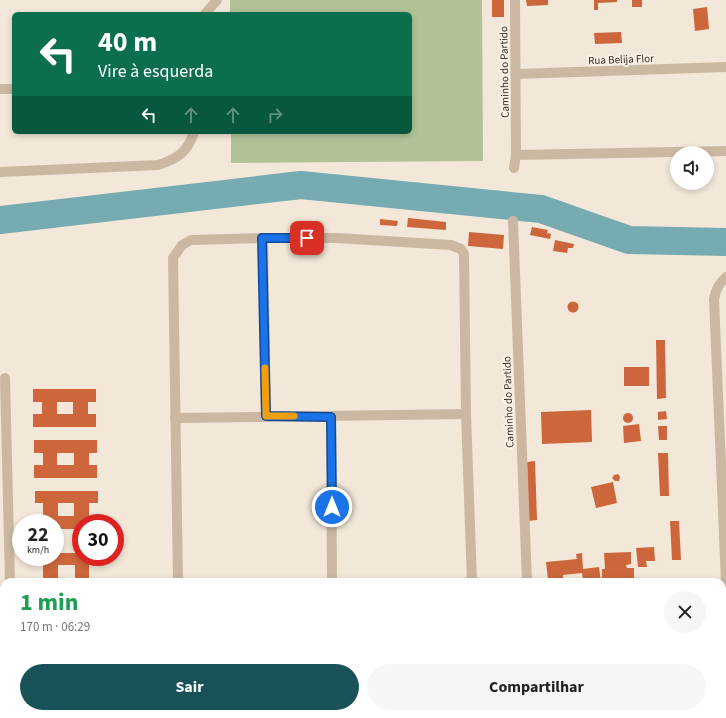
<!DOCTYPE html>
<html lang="pt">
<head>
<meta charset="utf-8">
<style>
	:root { --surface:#fff; --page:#f6f6f6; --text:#222; --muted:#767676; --accent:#195159 }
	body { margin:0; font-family:"Source Sans 3",sans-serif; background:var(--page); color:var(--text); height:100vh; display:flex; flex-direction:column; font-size:15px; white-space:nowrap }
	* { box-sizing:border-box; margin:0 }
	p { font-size:13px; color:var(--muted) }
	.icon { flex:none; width:22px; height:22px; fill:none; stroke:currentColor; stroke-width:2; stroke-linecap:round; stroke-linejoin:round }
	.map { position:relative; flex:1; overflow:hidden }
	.drawer { position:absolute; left:0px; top:578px; width:726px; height:140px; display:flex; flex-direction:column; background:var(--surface); border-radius:12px 12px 0 0; box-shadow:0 2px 6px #0003 }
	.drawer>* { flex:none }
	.hud { position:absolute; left:12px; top:12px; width:400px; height:122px; border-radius:6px; box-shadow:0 2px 6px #0003; background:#0b6e4f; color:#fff; overflow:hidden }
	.tools { position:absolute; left:670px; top:146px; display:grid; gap:8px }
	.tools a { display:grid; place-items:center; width:44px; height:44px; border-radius:50%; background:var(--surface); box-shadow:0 2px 6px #0003; font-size:20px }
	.speed { position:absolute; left:12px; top:514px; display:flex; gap:8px; font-size:20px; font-weight:700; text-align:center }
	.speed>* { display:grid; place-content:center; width:52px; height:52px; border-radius:50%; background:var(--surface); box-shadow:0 2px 6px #0003; line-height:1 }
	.speed small { font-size:10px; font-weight:400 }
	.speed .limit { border:6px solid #d22; background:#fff; color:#111 }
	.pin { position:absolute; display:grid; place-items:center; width:34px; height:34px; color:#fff; margin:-17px; border-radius:8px; box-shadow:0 2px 6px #0006 }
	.me { position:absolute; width:44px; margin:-22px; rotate:0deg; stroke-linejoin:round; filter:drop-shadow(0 0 3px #0008) }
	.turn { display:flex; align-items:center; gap:14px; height:84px; padding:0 20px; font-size:18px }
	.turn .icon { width:52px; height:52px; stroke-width:2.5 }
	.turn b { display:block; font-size:28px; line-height:34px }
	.lanes { display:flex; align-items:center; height:38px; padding:0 20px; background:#0003; justify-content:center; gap:20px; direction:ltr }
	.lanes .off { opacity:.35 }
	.round { display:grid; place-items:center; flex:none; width:42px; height:42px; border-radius:21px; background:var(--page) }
	.headline { display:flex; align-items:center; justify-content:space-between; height:68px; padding:0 20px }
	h1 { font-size:24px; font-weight:700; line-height:30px; color:#1e9e55 }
	.primary-button { display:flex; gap:8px; margin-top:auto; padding:8px 20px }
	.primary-button a { flex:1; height:46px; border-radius:24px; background:var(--accent); color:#fff; font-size:16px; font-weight:700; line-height:46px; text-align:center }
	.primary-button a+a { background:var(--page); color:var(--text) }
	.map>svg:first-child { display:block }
	.green { fill:#b1c297 }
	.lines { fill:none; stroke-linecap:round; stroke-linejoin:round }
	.river { stroke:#75abb1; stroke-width:28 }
	.building { fill:#cd673b; fill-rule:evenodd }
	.minor { stroke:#cbb8a3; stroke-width:10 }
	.route-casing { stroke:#114b97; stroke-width:10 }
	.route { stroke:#1a73e8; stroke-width:7 }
	.slow { stroke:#f59e0b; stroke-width:7 }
	.labels { text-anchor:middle; stroke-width:4; stroke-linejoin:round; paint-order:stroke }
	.street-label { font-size:11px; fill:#362c26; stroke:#faf1e4 }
</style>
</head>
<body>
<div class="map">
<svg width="726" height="718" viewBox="0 0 726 718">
	<rect width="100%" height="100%" fill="#f2e7d8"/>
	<!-- green -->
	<polygon class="green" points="230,0 482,0 483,161 231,163 231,132 410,132 410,14 230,14"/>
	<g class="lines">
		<!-- river -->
		<polyline class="river" points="0,220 301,185 541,209 629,240 726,242"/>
	</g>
	<!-- building -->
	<g class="building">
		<rect x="492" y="0" width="12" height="17"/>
		<polygon points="526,0 548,0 548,5 527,6"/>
		<polygon points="594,0 617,0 617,2 598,3 598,10 594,10"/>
		<rect x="632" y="0" width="10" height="7"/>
		<polygon points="707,7 709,29 695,31 693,9"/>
		<polygon points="621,32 622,43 595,44 594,33"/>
		<polygon points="408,218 446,222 446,230 407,227"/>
		<polygon points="380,219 398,221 397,226 380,225"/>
		<polygon points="532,227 548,230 547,233 551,234 550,239 530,235"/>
		<polygon points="469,232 504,235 503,249 468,246"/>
		<polygon points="555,240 574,244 573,248 568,248 567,253 553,251"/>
		<circle cx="573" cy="307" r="5.5"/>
		<polygon points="656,340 665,340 666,398 657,399"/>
		<rect x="624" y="367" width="25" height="19"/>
		<path d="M33 389H96V402H88V414H96V427H33V414H42V402H33ZM57 402H73V414H57Z"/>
		<polygon points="591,410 592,442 542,444 541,412"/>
		<polygon points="666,411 667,419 658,420 658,412"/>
		<circle cx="628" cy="418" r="5"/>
		<polygon points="639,424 641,441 624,443 623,426"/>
		<polygon points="658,426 667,426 667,440 659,440"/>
		<path d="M34 440H97V453H89V465H97V478H34V465H43V453H34ZM57 453H74V465H57Z"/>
		<polygon points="658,453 668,453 669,496 660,496"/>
		<polygon points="535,461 537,520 528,521 527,462"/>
		<polygon points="618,474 620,477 619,481 615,481 612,478 614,475"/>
		<polygon points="613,482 617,503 596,508 591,487"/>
		<path d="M35 491H98V503H89V516H98V523H81V529H55V523H35V516H43V503H35ZM58 503H74V516H58Z"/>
		<polygon points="670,521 679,521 681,560 672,560"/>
		<polygon points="654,547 655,561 646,561 647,567 638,567 636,548"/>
		<polygon points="631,552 631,564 626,565 627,568 634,568 634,582 602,582 602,569 605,569 604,553"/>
		<path d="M55 553H81V557H98V565H89V578H98V582H35V578H43V565H35V557H55ZM58 565H75V578H58Z"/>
		<polygon points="582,553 583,569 599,567 601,582 583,582 582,573 563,575 563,579 548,580 546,562 577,559 576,554"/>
	</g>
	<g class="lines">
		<!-- minor -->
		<g class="minor">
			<polyline points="205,14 217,0"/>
			<polyline points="516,74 726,67"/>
			<polyline points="0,89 14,89"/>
			<polyline points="516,155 726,151"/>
			<polyline points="514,168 516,155 515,0"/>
			<path d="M0 172 158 165C177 159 188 152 194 132"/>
			<polyline points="513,221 527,582"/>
			<polyline points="263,238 337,238 451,245 461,249 464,254 466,414 472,582"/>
			<path d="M726 277C719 284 716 289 714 299L726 582"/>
			<polyline points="5,378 10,582"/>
			<polyline points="331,417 332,582"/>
			<polyline points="175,418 466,414"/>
			<polyline points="178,582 173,258 182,245 191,240 263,238 266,415"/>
			<polyline points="722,713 726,712"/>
			<polyline points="13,714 13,718"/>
			<polyline points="182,714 182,718"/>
			<polyline points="332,714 333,718"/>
			<polyline points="532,714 532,718"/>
			<polyline points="470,718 471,714"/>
			<polyline points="688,718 713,714"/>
		</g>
	</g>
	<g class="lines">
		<defs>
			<polyline id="route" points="307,238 262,238 266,416 331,417 332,507"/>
		</defs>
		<!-- route casing -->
		<use href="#route" class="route-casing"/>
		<!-- route -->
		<use href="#route" class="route"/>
		<!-- slow -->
		<polyline class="slow" points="265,368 266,416 294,416"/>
	</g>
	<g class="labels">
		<!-- street labels -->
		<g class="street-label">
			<text transform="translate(621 59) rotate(-2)" y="4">Rua Belija Flor</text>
			<text transform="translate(504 72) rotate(-91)" y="4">Caminho do Partido</text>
			<text transform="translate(508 402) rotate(-92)" y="4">Caminho do Partido</text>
		</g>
	</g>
</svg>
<div class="tools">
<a><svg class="icon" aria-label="sound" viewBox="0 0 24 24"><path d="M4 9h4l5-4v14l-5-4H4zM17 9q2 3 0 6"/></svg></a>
</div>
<div class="speed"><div>22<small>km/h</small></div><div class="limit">30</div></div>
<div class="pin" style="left:307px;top:238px;background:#d93025"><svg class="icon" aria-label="arrive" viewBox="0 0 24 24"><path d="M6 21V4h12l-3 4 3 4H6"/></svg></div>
<svg class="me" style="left:332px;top:507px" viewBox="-20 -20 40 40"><circle r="17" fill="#1a73e8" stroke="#fff" stroke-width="3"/><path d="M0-11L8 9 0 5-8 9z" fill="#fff"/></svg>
<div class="hud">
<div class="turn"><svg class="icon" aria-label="left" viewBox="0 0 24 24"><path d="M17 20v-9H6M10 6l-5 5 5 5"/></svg><div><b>40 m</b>Vire à esquerda</div></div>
<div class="lanes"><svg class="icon" aria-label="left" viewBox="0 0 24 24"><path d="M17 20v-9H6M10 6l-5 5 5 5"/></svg><svg class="icon off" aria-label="ahead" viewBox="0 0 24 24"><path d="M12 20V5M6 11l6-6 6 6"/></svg><svg class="icon off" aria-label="ahead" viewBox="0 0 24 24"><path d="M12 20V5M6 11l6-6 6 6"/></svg><svg class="icon off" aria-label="right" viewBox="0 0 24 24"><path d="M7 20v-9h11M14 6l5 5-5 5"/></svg></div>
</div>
<section class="drawer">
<div class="headline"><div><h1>1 min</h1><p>170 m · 06:29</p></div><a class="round"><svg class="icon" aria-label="close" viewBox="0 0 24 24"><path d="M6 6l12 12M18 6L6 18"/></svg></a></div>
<div class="primary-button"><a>Sair</a><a>Compartilhar</a></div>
</section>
</div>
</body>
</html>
